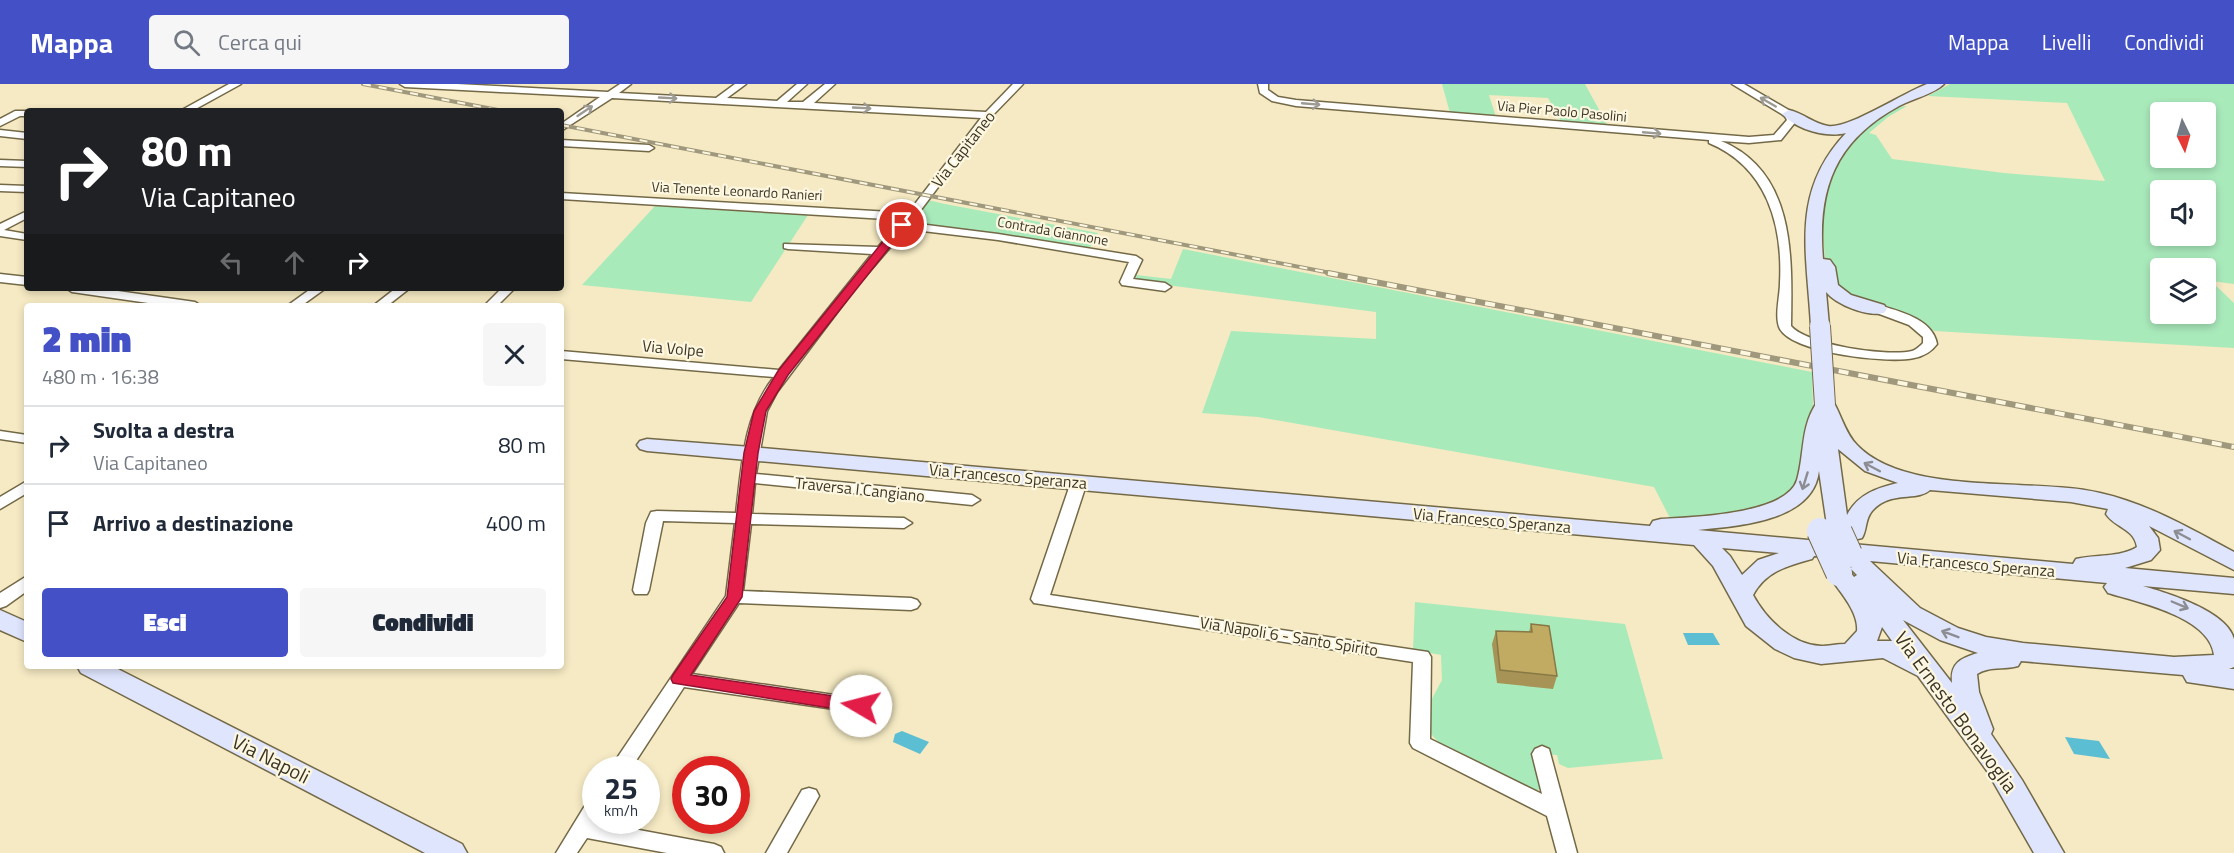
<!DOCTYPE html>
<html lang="it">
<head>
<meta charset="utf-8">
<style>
	:root { --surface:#fff; --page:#f6f6f7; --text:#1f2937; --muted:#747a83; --line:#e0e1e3; --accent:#4450c5 }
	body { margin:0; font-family:"Titillium Web",sans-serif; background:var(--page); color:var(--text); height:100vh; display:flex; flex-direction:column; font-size:22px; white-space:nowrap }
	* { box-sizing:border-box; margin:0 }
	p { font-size:20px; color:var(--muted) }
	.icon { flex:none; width:33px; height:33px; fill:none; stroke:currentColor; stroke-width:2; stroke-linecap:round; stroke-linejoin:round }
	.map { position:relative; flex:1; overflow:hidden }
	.details { position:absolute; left:24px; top:219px; width:540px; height:366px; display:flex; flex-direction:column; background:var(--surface); border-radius:6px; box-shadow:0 3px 9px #0003 }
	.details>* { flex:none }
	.hud { position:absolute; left:24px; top:24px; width:540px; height:183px; border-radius:6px; box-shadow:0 3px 9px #0003; background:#202124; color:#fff; overflow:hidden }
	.needle { width:39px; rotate:175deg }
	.fabs { position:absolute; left:2150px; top:18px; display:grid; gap:12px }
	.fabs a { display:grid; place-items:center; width:66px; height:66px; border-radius:6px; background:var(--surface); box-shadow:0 3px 9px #0003; font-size:30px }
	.speed { position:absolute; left:582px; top:672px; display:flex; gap:12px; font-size:30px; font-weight:700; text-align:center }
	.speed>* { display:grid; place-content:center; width:78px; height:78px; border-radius:50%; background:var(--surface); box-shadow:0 3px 9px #0003; line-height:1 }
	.speed small { font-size:15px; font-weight:400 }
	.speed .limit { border:9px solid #d22; background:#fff; color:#111 }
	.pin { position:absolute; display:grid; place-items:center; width:51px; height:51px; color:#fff; margin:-26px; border:3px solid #fff; border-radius:50%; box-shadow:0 2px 6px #0007 }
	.me { position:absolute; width:66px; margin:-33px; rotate:278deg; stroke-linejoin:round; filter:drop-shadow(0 0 4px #0008) }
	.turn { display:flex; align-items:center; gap:21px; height:126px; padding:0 18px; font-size:27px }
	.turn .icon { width:78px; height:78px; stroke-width:2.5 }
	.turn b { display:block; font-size:42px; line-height:51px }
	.lanes { display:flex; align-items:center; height:57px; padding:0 18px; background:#0003; justify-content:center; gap:30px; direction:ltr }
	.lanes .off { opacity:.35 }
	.round { display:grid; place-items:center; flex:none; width:63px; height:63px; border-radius:6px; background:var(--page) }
	.headline { display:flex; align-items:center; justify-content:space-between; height:102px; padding:0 18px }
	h1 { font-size:36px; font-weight:800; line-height:45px; color:var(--accent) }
	.button { display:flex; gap:12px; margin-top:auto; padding:12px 18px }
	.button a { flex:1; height:69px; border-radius:6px; background:var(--accent); color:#fff; font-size:24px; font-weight:800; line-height:69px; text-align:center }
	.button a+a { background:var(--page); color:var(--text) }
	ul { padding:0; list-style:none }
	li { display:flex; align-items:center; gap:18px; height:78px; padding:0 18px; border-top:2px solid var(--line) }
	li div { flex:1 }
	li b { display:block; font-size:22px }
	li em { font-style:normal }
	header { display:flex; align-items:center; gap:36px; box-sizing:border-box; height:84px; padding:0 30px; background:var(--accent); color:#fff }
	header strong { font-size:28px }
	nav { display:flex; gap:33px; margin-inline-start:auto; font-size:21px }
	.search { width:420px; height:54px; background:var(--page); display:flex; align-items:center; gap:15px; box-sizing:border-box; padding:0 21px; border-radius:6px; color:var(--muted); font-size:22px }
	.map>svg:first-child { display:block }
	.green { fill:#a9eabb; fill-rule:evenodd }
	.water { fill:#5cbed3 }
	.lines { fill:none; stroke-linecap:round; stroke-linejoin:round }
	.street-casing { stroke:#746947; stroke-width:3 }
	.secondary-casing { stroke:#746947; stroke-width:3 }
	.street { fill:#fff; fill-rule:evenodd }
	.secondary { fill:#dfe5fd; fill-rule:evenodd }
	.rail-far1-casing { stroke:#a0987c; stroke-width:4 }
	.rail-casing { stroke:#a0987c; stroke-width:6 }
	.rail-far1 { stroke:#fef7e0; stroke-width:2; stroke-dasharray:8; stroke-linecap:butt }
	.rail { stroke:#fef7e0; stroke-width:4; stroke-dasharray:10; stroke-linecap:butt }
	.secondary-bridge-far1-casing { stroke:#746947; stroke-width:22; stroke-linecap:butt }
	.secondary-bridge-casing { stroke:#746947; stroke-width:28; stroke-linecap:butt }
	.secondary-bridge-far1 { stroke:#dfe5fd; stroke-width:20 }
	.secondary-bridge { stroke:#dfe5fd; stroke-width:26 }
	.wall { fill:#a69355 }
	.building { fill:#c1ab63; stroke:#877845; stroke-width:1.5 }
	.oneway { stroke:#9c9a92 }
	.oneway2 { stroke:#8c8d92 }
	.route { fill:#e11d48; stroke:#92132f; stroke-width:1.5 }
	.labels { text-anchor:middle; stroke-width:4.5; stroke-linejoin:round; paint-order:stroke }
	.far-street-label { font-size:14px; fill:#3a3526; stroke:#fef7e0 }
	.street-label { font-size:16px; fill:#3a3526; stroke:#fef7e0 }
	.near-street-label { font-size:20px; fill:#3a3526; stroke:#fef7e0 }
</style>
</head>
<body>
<header>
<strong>Mappa</strong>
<div class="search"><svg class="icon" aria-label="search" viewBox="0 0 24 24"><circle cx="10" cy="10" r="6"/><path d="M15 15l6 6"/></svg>Cerca qui</div>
<nav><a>Mappa</a><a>Livelli</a><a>Condividi</a></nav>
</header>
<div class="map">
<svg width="2234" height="769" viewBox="0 0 2234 769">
	<rect width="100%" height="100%" fill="#f5eac3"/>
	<!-- green -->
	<g class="green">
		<polygon points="1442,0 1585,0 1608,42 1561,38 1548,14 1489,11 1496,33 1450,29"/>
		<path d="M1950 0H2234V200L2211 197 2234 219V264L1934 247C1910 227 1889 228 1862 217 1853 214 1845 208 1836 204L1831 182 1825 175 1822 140 1828 100 1839 76 1857 54 1870 41 1897 23 1907 22 1888 33 1869 49 1876 51 1892 75 2004 89 2105 97 2067 19 1928 12ZM2160 28H2205V74H2160ZM2160 106H2205V152H2160ZM2160 184H2205V230H2160Z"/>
		<polygon points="928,116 945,120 1098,149 1089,165 996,149 922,141 914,135"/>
		<polygon points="655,122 808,131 751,218 582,201"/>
		<polygon points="1183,165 1812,288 1813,322 1805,341 1801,391 1796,404 1777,418 1728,431 1671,436 1654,403 1258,333 1202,329 1231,247 1376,255 1376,228 1135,197 1136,191 1171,195"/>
		<polygon points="1415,518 1625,540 1663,675 1568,684 1559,680 1557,671 1534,670 1542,703 1537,707 1442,662 1431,650 1428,622 1442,596 1441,571 1413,566"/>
	</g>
	<!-- water -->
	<g class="water">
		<polygon points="1683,549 1713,549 1720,561 1688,561"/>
		<polygon points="902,647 929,658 920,670 893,658 895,650"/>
		<polygon points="2065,653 2099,657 2110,675 2074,670"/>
	</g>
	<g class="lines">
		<defs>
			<g id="street">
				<polygon points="229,0 241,0 192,27 180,27"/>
				<path d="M400 0H457L608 8 620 0H631L619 9 716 14 735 0H746L727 14 777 17 797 0H807L787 18H803L825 0H835L814 19 986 28 1013 0H1023L991 33 911 139 998 150 1136 172 1142 176 1133 195 1165 199 1171 203 1165 207 1122 201 1120 198 1129 178 998 156 906 145 857 202 777 308 767 327 756 390 972 411 980 416 972 421 755 399 752 430 904 434 912 439 904 444 751 440 743 507 911 514 917 516 920 520 917 524 911 526 739 519 692 590 861 615 868 617 870 622 868 627 861 629 684 603 630 686H609L726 512 735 439 663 437 649 506 647 510H635L633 506 646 439 651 428 657 427 736 429C742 382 743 332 774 293L561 275V267L779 286 872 170 788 165 784 164V160L878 163 902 136 561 115V109L908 129 981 34 612 14 561 47V40L600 13 405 3Z"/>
				<path d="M1258 0H1268V6L1278 13 1296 16 1749 53 1774 51 1787 36 1785 32 1732 0H1744L1792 28 1797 36 1781 56 1749 59 1721 57C1796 88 1792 174 1791 242 1807 261 1887 273 1912 267 1916 266 1920 262 1923 259V253L1909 241 1874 228 1872 225 1874 222 1878 221C1899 227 1933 235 1937 260 1931 268 1924 272 1914 274 1888 280 1794 269 1780 245 1774 234 1780 212 1780 199 1783 141 1767 83 1709 59V56L1296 22 1272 17 1260 9Z"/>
				<polygon points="15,27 30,27 27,27 27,32 20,32 0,42 0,35"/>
				<polygon points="0,46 27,49 27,55 0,52"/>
				<polygon points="561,56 649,61 654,64 649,67 561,62"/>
				<polygon points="0,76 27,77 27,83 0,82"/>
				<polygon points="0,101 27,102 27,108 0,107"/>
				<polygon points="27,127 27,134 4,146 27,150 27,156 0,152 0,140"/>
				<polygon points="0,190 27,193 27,201 0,198"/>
				<polygon points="66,204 97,204 195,218 201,222 169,222 72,208"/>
				<polygon points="312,204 326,204 301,222 287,222"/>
				<polygon points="396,204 410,204 387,222 373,222"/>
				<polygon points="502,204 515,204 497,222 484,222"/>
				<polygon points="0,347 27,351 27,359 0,355"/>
				<polygon points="1079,393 1087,398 1050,511 1428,568 1431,573 1430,655 1542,710 1532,670 1535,665 1542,662 1549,665 1577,769 1557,769 1547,732 1413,664 1410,659 1413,578 1034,519 1031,515 1071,398"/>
				<polygon points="27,397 27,409 0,425 0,413"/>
				<polygon points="27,492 27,507 6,522 0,524 0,509"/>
				<polygon points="809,704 816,706 819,712 787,769 766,769 802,706"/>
				<polygon points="596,713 596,738 714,760 721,763 724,769 667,769 587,754 577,769 556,769 589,715"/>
			</g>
			<g id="secondary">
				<path d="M1927 0H1944C1934 10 1912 15 1899 22 1835 57 1817 105 1823 175L1830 176 1835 183 1838 201 1851 211 1884 221 1887 225 1884 229C1867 233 1837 221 1826 208L1829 242 1826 246H1814L1811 242C1807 168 1790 108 1846 49 1826 54 1797 46 1782 30L1789 26C1803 29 1814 40 1828 42 1849 45 1903 9 1927 0Z"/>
				<path d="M1825 315 1832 317 1835 321C1842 334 1846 350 1857 361 1907 413 2033 393 2100 409 2149 420 2191 445 2234 468V486L2149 442 2158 454 2160 466 2151 476 2125 484 2234 494V510L2143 502C2167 509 2227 527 2234 555 2234 563 2234 575 2234 583L2229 585H2234V605L2187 598 2183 591 2021 577 2018 582C2004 586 1989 582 1977 590L1979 608 1993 645 1991 650 2022 696 2064 769H2034L1987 687 1918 592 1883 574 1821 580 1794 574 1775 565 1746 542 1713 482 1694 461 647 367 640 365 637 361 640 357 647 355 751 363 1650 442 1653 437 1661 435C1691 433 1786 431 1797 396 1805 369 1800 342 1818 317ZM1838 365 1865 387 1898 399C1877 404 1858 410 1847 431ZM1819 387 1828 448 1831 453 1854 456 1862 454C1867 446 1865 435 1872 427 1890 406 1917 418 1930 406L2071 418 2108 425 2106 430C2115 444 2134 444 2137 463 2119 474 2096 470 2076 475L2073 480 1698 446C1737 442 1813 438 1819 387ZM1722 464 1779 469 1758 476 1742 491 1730 472ZM1814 472 1840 474 1857 491 1854 493C1847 483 1843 480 1831 483L1827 489C1838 506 1859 527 1857 547L1845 560C1837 560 1829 562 1821 562 1792 561 1766 535 1753 511 1766 487 1787 482 1812 475ZM1870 477 2107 499 2104 503 2108 509C2138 518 2210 533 2214 571L2174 573 2023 559 1986 553 1958 544 1920 524ZM1903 536 1940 556 1978 569C1961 574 1950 579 1952 599ZM1882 543 1892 557H1877Z"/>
				<polygon points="0,526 27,538 27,558 0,546"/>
				<polygon points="77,582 112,582 462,760 467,769 425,769 81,589"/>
			</g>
		</defs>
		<!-- street casing -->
		<use href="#street" class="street-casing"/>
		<!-- secondary casing -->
		<use href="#secondary" class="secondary-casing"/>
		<!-- street -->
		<use href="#street" class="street"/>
		<!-- secondary -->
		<use href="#secondary" class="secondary"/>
		<defs>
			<g id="rail-far1">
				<polyline points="363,0 503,27"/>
				<polyline points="561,41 1336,190"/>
			</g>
			<polyline id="rail" points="1328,189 2234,363"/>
		</defs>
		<!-- rail-far1 casing -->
		<use href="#rail-far1" class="rail-far1-casing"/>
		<!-- rail casing -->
		<use href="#rail" class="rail-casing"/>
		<!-- rail-far1 -->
		<use href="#rail-far1" class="rail-far1"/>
		<!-- rail -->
		<use href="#rail" class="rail"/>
		<defs>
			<polyline id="secondary-bridge-far1" points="1820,242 1825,321"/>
			<g id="secondary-bridge">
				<polyline points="1820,447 1839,489"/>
				<polyline points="1839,448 1849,470"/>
			</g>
		</defs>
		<!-- secondary-bridge-far1 casing -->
		<use href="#secondary-bridge-far1" class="secondary-bridge-far1-casing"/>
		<!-- secondary-bridge casing -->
		<use href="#secondary-bridge" class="secondary-bridge-casing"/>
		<!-- secondary-bridge-far1 -->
		<use href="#secondary-bridge-far1" class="secondary-bridge-far1"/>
		<!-- secondary-bridge -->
		<use href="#secondary-bridge" class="secondary-bridge"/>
	</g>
	<!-- wall -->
	<polygon class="wall" points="1531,540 1557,592 1553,605 1497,599 1492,560 1496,547 1529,548"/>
	<!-- building -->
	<polygon class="building" points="1531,540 1549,542 1557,592 1500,586 1496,547 1532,548"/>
	<!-- one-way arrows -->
	<defs><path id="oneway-shaft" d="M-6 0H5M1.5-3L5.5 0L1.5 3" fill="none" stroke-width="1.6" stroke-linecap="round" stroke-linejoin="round" transform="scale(1.5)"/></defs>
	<g class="oneway">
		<use href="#oneway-shaft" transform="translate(668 14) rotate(3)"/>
		<use href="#oneway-shaft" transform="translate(1768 18) rotate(-150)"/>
		<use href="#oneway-shaft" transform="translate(1311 20) rotate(5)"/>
		<use href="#oneway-shaft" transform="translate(862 24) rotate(3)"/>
		<use href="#oneway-shaft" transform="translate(585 27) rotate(-34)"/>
		<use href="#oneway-shaft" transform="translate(1652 49) rotate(5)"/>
	</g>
	<g class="oneway2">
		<use href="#oneway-shaft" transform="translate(1872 383) rotate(-152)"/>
		<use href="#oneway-shaft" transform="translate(1805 397) rotate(107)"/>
		<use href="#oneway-shaft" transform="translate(2182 451) rotate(-152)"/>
		<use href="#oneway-shaft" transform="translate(2180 521) rotate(23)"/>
		<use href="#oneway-shaft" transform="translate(1950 550) rotate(-159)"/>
	</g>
	<!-- route -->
	<polygon class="route" points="902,138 905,139 905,144 788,291 766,327 758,369 742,513 691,591 861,616 867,617 870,622 867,627 861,629 673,599 671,595 673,591 727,513 744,369 754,327 778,287 898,139"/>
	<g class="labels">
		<!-- far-street labels -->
		<g class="far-street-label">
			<text transform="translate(1562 27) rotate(5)" y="5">Via Pier Paolo Pasolini</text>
			<text transform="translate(737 107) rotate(3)" y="5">Via Tenente Leonardo Ranieri</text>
			<text transform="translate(1053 147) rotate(10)" y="5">Contrada Giannone</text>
		</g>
		<!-- street labels -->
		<g class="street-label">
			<text transform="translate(963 65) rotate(-52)" y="6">Via Capitaneo</text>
			<text transform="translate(673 264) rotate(5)" y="6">Via Volpe</text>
			<text transform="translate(1008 392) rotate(5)" y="6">Via Francesco Speranza</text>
			<text transform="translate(860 405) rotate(6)" y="6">Traversa I Cangiano</text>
			<text transform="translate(1492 436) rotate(5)" y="6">Via Francesco Speranza</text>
			<text transform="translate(1976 480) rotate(5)" y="6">Via Francesco Speranza</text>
			<text transform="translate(1289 552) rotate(9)" y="6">Via Napoli 6 - Santo Spirito</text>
		</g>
		<!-- near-street labels -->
		<g class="near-street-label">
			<text transform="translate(1956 628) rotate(54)" y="7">Via Ernesto Bonavoglia</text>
			<text transform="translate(271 675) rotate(27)" y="7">Via Napoli</text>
		</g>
	</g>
</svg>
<div class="fabs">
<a><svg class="needle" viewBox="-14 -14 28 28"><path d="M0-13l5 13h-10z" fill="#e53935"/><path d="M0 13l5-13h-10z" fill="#747a83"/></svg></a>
<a><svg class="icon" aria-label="sound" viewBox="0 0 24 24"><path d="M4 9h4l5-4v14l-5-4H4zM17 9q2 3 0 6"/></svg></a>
<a><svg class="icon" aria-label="layers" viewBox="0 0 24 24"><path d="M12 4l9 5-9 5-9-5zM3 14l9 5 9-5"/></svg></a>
</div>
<div class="speed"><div>25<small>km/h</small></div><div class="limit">30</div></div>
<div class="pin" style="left:902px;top:141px;background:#d93025"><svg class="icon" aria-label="arrive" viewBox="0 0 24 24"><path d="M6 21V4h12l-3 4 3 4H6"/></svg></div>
<svg class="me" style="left:861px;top:622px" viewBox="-20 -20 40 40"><circle r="19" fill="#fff"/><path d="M0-13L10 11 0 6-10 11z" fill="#e11d48"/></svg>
<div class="hud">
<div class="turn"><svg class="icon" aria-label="right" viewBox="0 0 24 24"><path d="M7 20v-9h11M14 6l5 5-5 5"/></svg><div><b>80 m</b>Via Capitaneo</div></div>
<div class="lanes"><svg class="icon off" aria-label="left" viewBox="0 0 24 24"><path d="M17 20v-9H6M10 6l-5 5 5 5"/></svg><svg class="icon off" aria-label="ahead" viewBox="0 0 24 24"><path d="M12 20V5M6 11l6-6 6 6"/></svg><svg class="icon" aria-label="right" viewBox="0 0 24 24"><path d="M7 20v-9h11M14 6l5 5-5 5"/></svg></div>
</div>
<section class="details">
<div class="headline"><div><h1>2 min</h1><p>480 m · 16:38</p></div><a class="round"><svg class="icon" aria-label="close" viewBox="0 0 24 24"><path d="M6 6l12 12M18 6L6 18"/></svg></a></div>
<ul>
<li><svg class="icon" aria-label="right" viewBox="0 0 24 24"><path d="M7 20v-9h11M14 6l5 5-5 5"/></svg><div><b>Svolta a destra</b><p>Via Capitaneo</p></div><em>80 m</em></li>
<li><svg class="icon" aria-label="arrive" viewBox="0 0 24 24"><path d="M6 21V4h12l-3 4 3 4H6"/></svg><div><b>Arrivo a destinazione</b></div><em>400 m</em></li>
</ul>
<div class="button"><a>Esci</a><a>Condividi</a></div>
</section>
</div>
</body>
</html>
